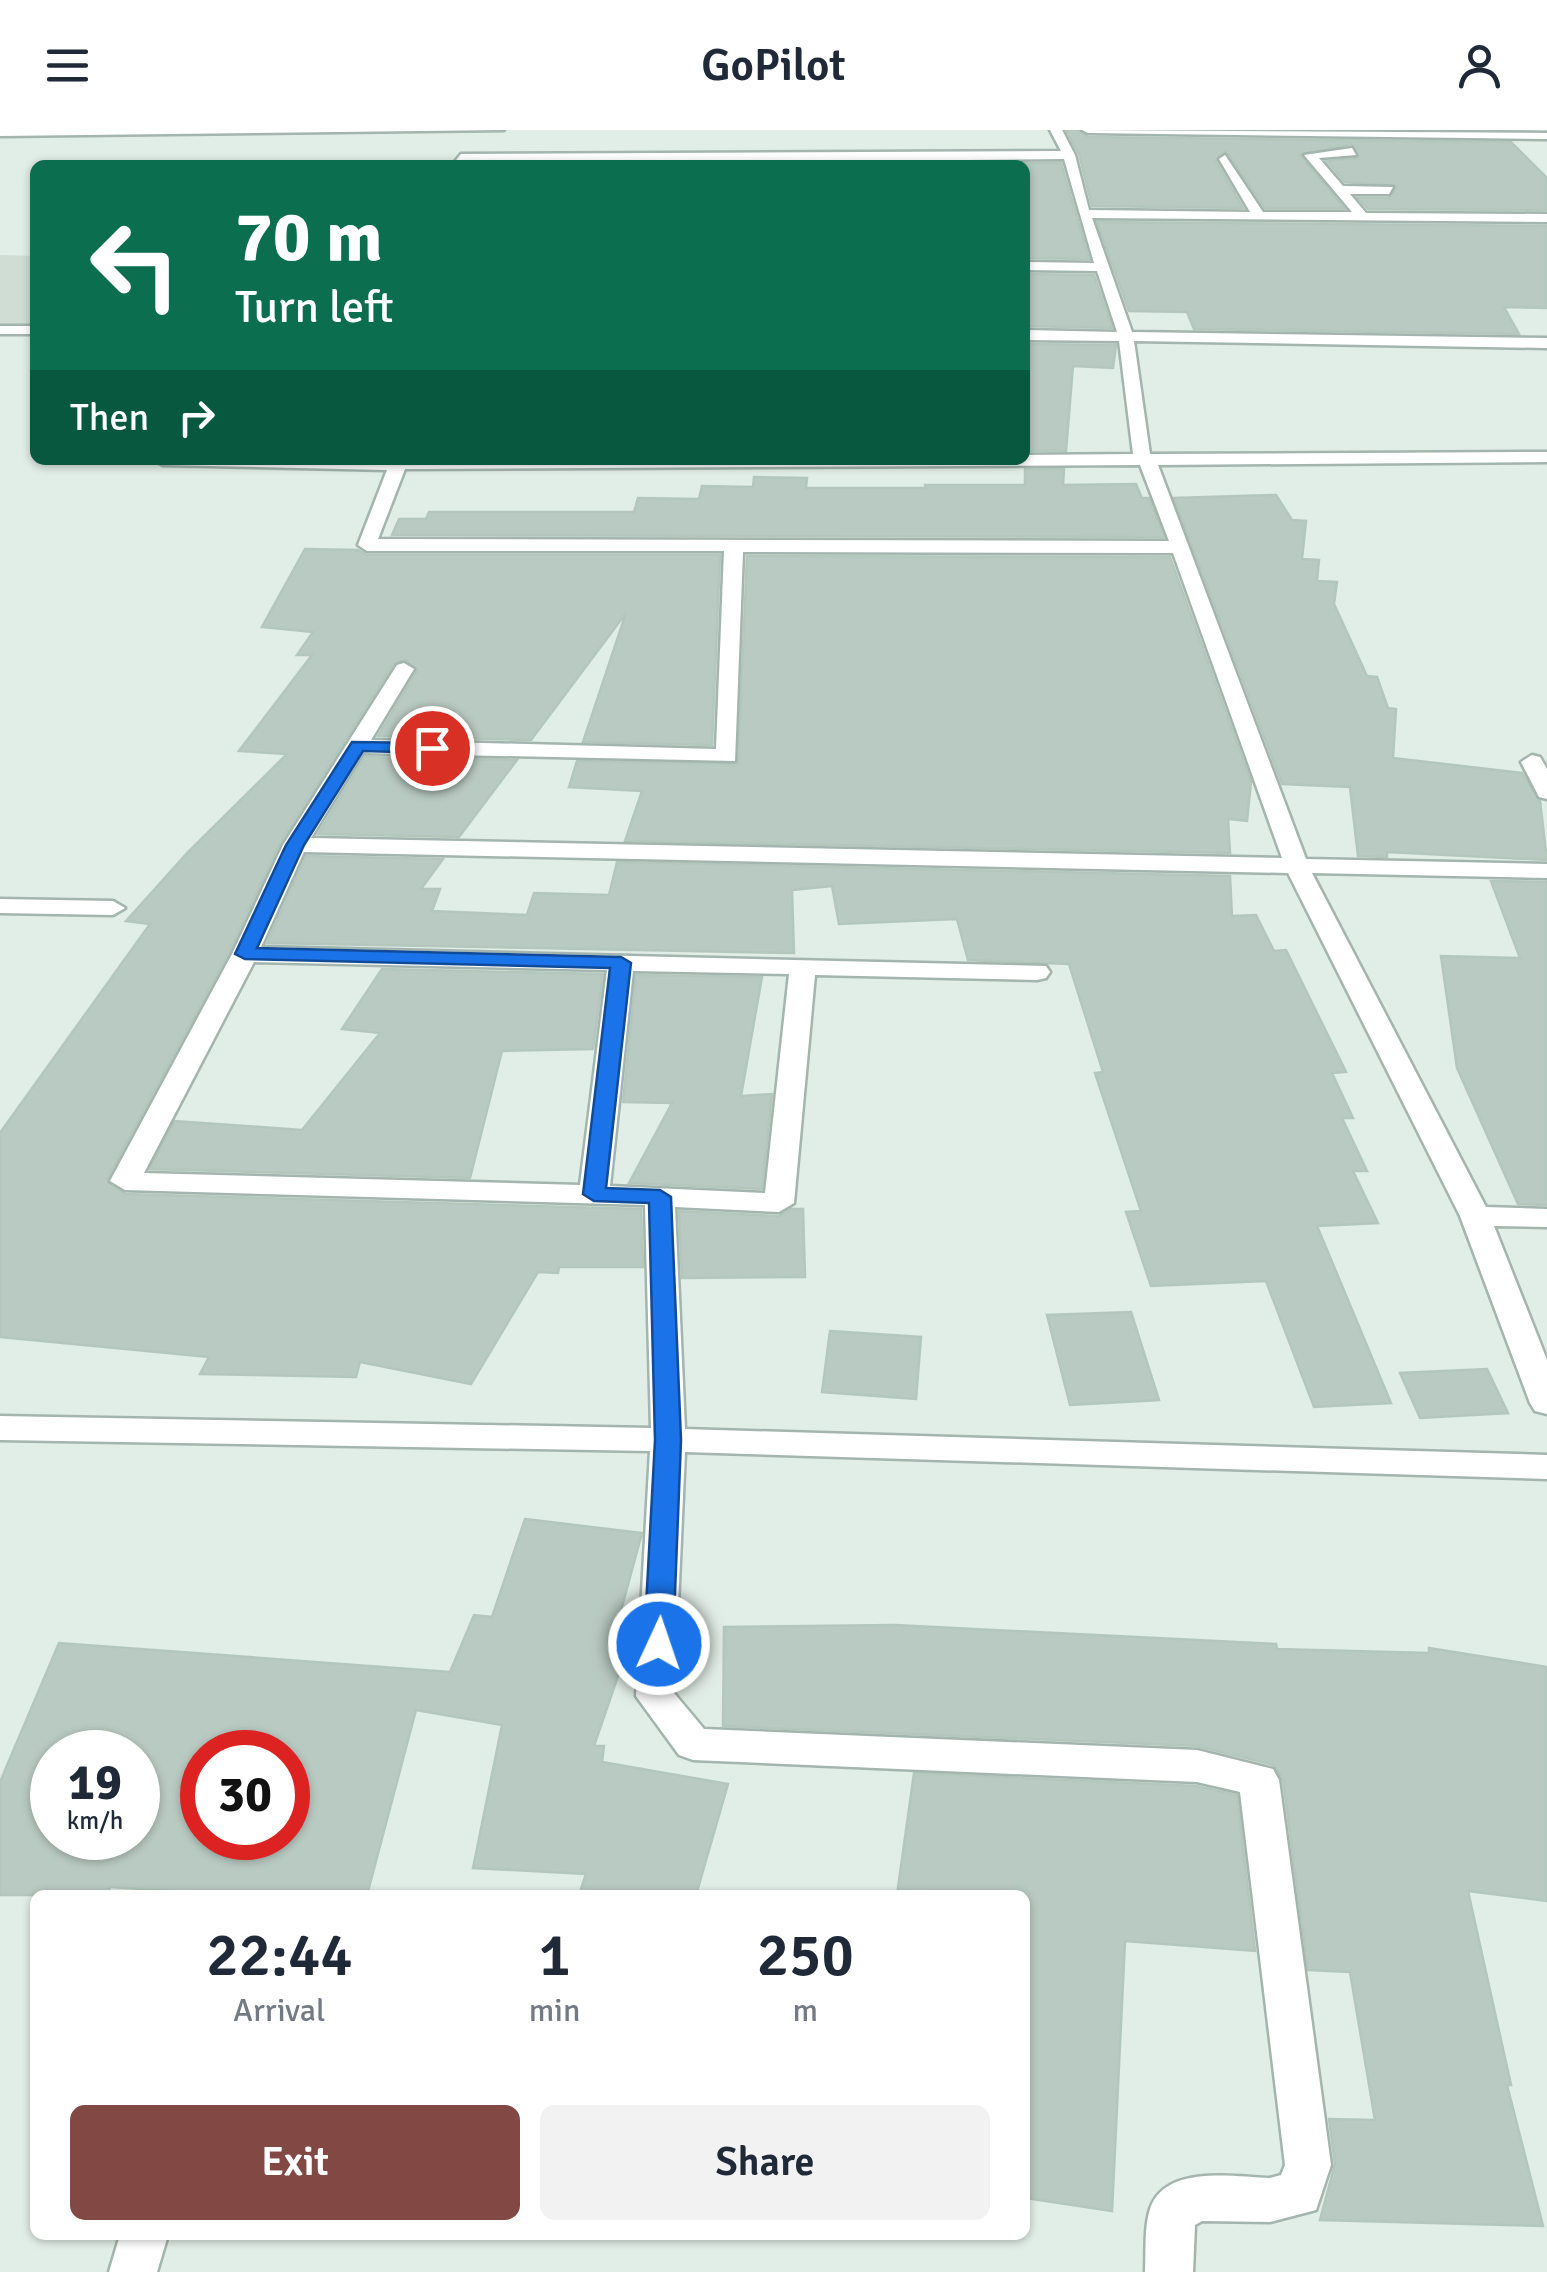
<!DOCTYPE html>
<html lang="en">
<head>
<meta charset="utf-8">
<style>
	:root { --surface:#fff; --page:#f2f2f3; --text:#1f2937; --muted:#747a83; --accent:#814844 }
	body { margin:0; font-family:Signika,sans-serif; background:var(--page); color:var(--text); height:100vh; display:flex; flex-direction:column; font-size:38px; white-space:nowrap }
	* { box-sizing:border-box; margin:0 }
	p { font-size:32px; color:var(--muted) }
	.icon { flex:none; width:55px; height:55px; fill:none; stroke:currentColor; stroke-width:2; stroke-linecap:round; stroke-linejoin:round }
	.map { position:relative; flex:1; overflow:hidden }
	.side { position:absolute; left:30px; top:1760px; width:1000px; height:350px; display:flex; flex-direction:column; background:var(--surface); border-radius:15px; box-shadow:0 2px 8px #0004 }
	.side>* { flex:none }
	.top-card { position:absolute; left:30px; top:30px; width:1000px; height:305px; border-radius:15px; box-shadow:0 2px 8px #0004; background:#0b6e4f; color:#fff; overflow:hidden }
	.speed { position:absolute; left:30px; top:1600px; display:flex; gap:20px; font-size:50px; font-weight:700; text-align:center }
	.speed>* { display:grid; place-content:center; width:130px; height:130px; border-radius:50%; background:var(--surface); box-shadow:0 2px 8px #0004; line-height:1 }
	.speed small { font-size:25px; font-weight:400 }
	.speed .limit { border:15px solid #d22; background:#fff; color:#111 }
	.pin { position:absolute; display:grid; place-items:center; width:85px; height:85px; color:#fff; margin:-42px; border:5px solid #fff; border-radius:50%; box-shadow:0 2px 10px #0007 }
	.me { position:absolute; width:110px; margin:-55px; rotate:3deg; stroke-linejoin:round; filter:drop-shadow(0 0 8px #0008) }
	.turn { display:flex; align-items:center; gap:35px; height:210px; padding:0 40px; font-size:45px }
	.turn .icon { width:130px; height:130px; stroke-width:2.5 }
	.turn b { display:block; font-size:70px; line-height:85px }
	.then { display:flex; align-items:center; height:95px; padding:0 40px; background:#0003; gap:20px; font-size:38px }
	.eta { display:flex; justify-content:space-evenly; align-items:center; height:170px; text-align:center }
	.eta b { font-size:60px; font-weight:600; line-height:70px }
	.cta { display:flex; gap:20px; margin-top:auto; padding:20px 40px }
	.cta a { flex:1; height:115px; border-radius:15px; background:var(--accent); color:#fff; font-size:40px; font-weight:600; line-height:115px; text-align:center }
	.cta a+a { background:var(--page); color:var(--text) }
	header { display:flex; justify-content:space-between; align-items:center; height:130px; padding:0 40px; background:var(--surface); font-size:45px; font-weight:600 }
	.map>svg:first-child { display:block }
	.built { fill:#cfddd5 }
	.building { fill:#b9cac2; stroke:#b3c7bd; stroke-width:2.5; fill-rule:evenodd }
	.lines { fill:none; stroke-linecap:round; stroke-linejoin:round }
	.minor-casing { stroke:#a3b5ae; stroke-width:5 }
	.minor { fill:#fff; fill-rule:evenodd }
	.route { fill:#1a73e8; stroke:#114b97; stroke-width:2.5 }
</style>
</head>
<body>
<header><svg class="icon" aria-label="menu" viewBox="0 0 24 24"><path d="M4 6h16M4 12h16M4 18h16"/></svg>GoPilot<svg class="icon" aria-label="person" viewBox="0 0 24 24"><circle cx="12" cy="8" r="4"/><path d="M4 21q1-7 8-7t8 7"/></svg></header>
<div class="map">
<svg width="1547" height="2142" viewBox="0 0 1547 2142">
	<rect width="100%" height="100%" fill="#e1ede7"/>
	<!-- built -->
	<polygon class="built" points="0,125 35,126 35,195 0,195"/>
	<!-- building -->
	<g class="building">
		<polygon points="1066,0 1079,0 1088,7 1511,12 1547,48 1547,80 1368,79 1358,68 1389,68 1397,56 1345,52 1327,31 1359,28 1351,14 1300,25 1344,78 1265,78 1226,21 1216,31 1243,78 1092,76 1079,24"/>
		<polygon points="1025,33 1061,33 1089,129 1025,128"/>
		<polygon points="1097,92 1547,96 1547,178 1504,177 1519,204 1194,199 1187,182 1129,181"/>
		<polygon points="1025,144 1094,145 1112,198 1025,196"/>
		<polygon points="1025,214 1116,215 1113,238 1073,236 1066,321 1025,321"/>
		<polygon points="1025,339 1064,339 1063,355 1136,354 1142,368 1149,368 1164,407 392,405 399,389 426,389 429,382 634,382 638,368 699,369 702,356 753,357 754,347 807,348 806,358 926,358 925,355 1025,355"/>
		<polygon points="1276,365 1292,390 1306,391 1302,429 1319,430 1317,451 1337,452 1334,474 1367,546 1377,547 1388,578 1396,579 1393,628 1522,643 1540,671 1547,730 1387,722 1387,727 1358,726 1350,657 1282,654 1174,368"/>
		<polygon points="305,419 358,420 367,425 720,425 712,615 583,612 626,483 531,610 378,606 417,541 406,530 394,533 280,713 229,822 107,1049 125,1064 641,1079 643,1137 559,1137 558,1143 538,1142 471,1254 360,1232 356,1247 200,1244 209,1227 0,1207 0,1003 150,794 126,791 188,722 287,624 239,621 312,525 297,525 313,502 262,497"/>
		<polygon points="747,426 1170,427 1251,652 1247,691 1228,689 1230,723 625,711 642,661 569,657 577,631 738,634"/>
		<polygon points="365,627 517,630 459,707 318,704"/>
		<polygon points="306,726 443,729 421,759 440,759 432,781 527,785 534,763 609,765 617,732 1230,746 1232,786 1256,785 1274,821 1286,820 1346,942 1332,943 1353,988 1342,988 1367,1041 1353,1041 1378,1093 1317,1096 1391,1273 1314,1277 1266,1151 1151,1156 1126,1082 1141,1081 1095,943 1103,942 1069,834 968,830 957,789 839,794 832,756 792,760 794,823 267,813"/>
		<polygon points="1491,751 1547,752 1547,1075 1518,1074 1457,938 1441,826 1520,828"/>
		<polygon points="382,839 603,844 593,919 502,921 470,1048 150,1039 175,991 302,1000 380,903 342,899"/>
		<polygon points="636,845 762,847 741,966 772,964 762,1059 629,1053 672,973 623,972"/>
		<polygon points="791,1079 803,1079 805,1147 682,1148 679,1081 779,1086"/>
		<polygon points="1131,1182 1159,1270 1070,1275 1047,1185"/>
		<polygon points="830,1201 921,1207 916,1269 822,1262"/>
		<polygon points="1487,1239 1508,1283 1420,1288 1400,1243"/>
		<path d="M525 1389 642 1403 614 1506 631 1508 594 1616H604L602 1632 728 1654 696 1765H579L586 1744 473 1738 502 1595 416 1580 367 1765H229L110 1757 107 1765H0V1652L59 1513 450 1542 474 1485 492 1487ZM52 1622H138V1708H52ZM202 1622H288V1708H202Z"/>
		<polygon points="895,1495 1276,1514 1277,1519 1429,1523 1429,1518 1547,1537 1547,1771 1468,1761 1511,1955 1507,1955 1543,2096 1320,2090 1335,2034 1329,1989 1375,1990 1350,1842 1308,1840 1283,1650 1274,1635 1197,1616 723,1596 724,1497"/>
		<polygon points="914,1643 1196,1656 1237,1665 1255,1821 1125,1811 1112,2081 1025,2068 1025,1765 897,1765"/>
	</g>
	<g class="lines">
		<defs>
			<g id="minor">
				<polygon points="0,0 504,0 0,6"/>
				<path d="M1050 0H1062L1075 25 1089 80 1250 82 1219 29 1225 25 1263 82H1352L1304 25 1352 18 1356 25 1319 28 1343 56 1393 57 1389 64H1350L1366 83 1547 84V92L1092 88 1132 202 1547 208V218L1134 211 1150 324 1547 322V332L1158 335 1306 729 1547 734V748L1312 743 1486 1077 1547 1079V1097L1494 1096 1547 1230V1284L1535 1281 1530 1273 1460 1086 1288 743 304 722 261 817 1046 836 1050 842 1046 848 1037 850 815 845 794 1073 779 1082 675 1077 685 1299 1547 1325V1349L685 1322 674 1563 704 1599 1197 1620 1273 1639 1279 1650 1331 2035 1316 2080 1270 2092 1202 2091 1195 2095 1193 2142H1145C1146 2122 1144 2098 1150 2079 1165 2034 1234 2047 1270 2048L1281 2045 1285 2035 1240 1662 1197 1652 693 1630 679 1625 636 1566 650 1321 0 1310V1286L651 1298 645 1075 125 1060 110 1051 232 824 283 715 397 535 404 533 414 539 371 610 716 619 724 421H367L358 415 387 340 163 335 154 330H1025V325L1133 324 1119 211 1025 210V200L1117 202 1097 141 1025 140V132L1094 133 1064 29 452 35 461 24 1061 21ZM1140 335 1169 411 378 409 405 339ZM743 422 1173 423 1282 728 311 708 363 623 735 631ZM254 832 607 840 580 1055 144 1043ZM633 841 789 844 765 1063 610 1056Z"/>
				<polygon points="1082,0 1547,3 1547,9 1088,3"/>
				<rect x="0" y="196" width="35" height="8"/>
				<polygon points="1532,625 1540,627 1547,639 1547,669 1539,667 1521,632"/>
				<polygon points="0,769 113,771 125,778 113,785 0,783"/>
				<polygon points="120,2105 168,2105 157,2142 109,2142"/>
			</g>
		</defs>
		<!-- minor casing -->
		<use href="#minor" class="minor-casing"/>
		<!-- minor -->
		<use href="#minor" class="minor"/>
	</g>
	<!-- route -->
	<polygon class="route" points="352,612 432,613 440,618 432,623 363,621 304,715 257,818 621,827 631,833 606,1058 660,1060 671,1067 681,1310 673,1514 669,1522 649,1522 644,1514 655,1310 649,1073 594,1071 583,1064 610,838 245,829 235,824 286,715"/>
</svg>
<div class="speed"><div>19<small>km/h</small></div><div class="limit">30</div></div>
<div class="pin" style="left:432px;top:618px;background:#d93025"><svg class="icon" aria-label="arrive" viewBox="0 0 24 24"><path d="M6 21V4h12l-3 4 3 4H6"/></svg></div>
<svg class="me" style="left:659px;top:1514px" viewBox="-20 -20 40 40"><circle r="17" fill="#1a73e8" stroke="#fff" stroke-width="3"/><path d="M0-11L8 9 0 5-8 9z" fill="#fff"/></svg>
<div class="top-card">
<div class="turn"><svg class="icon" aria-label="left" viewBox="0 0 24 24"><path d="M17 20v-9H6M10 6l-5 5 5 5"/></svg><div><b>70 m</b>Turn left</div></div>
<div class="then">Then<svg class="icon" aria-label="right" viewBox="0 0 24 24"><path d="M7 20v-9h11M14 6l5 5-5 5"/></svg></div>
</div>
<section class="side">
<div class="eta">
<div><b>22:44</b><p>Arrival</p></div>
<div><b>1</b><p>min</p></div>
<div><b>250</b><p>m</p></div>
</div>
<div class="cta"><a>Exit</a><a>Share</a></div>
</section>
</div>
</body>
</html>
